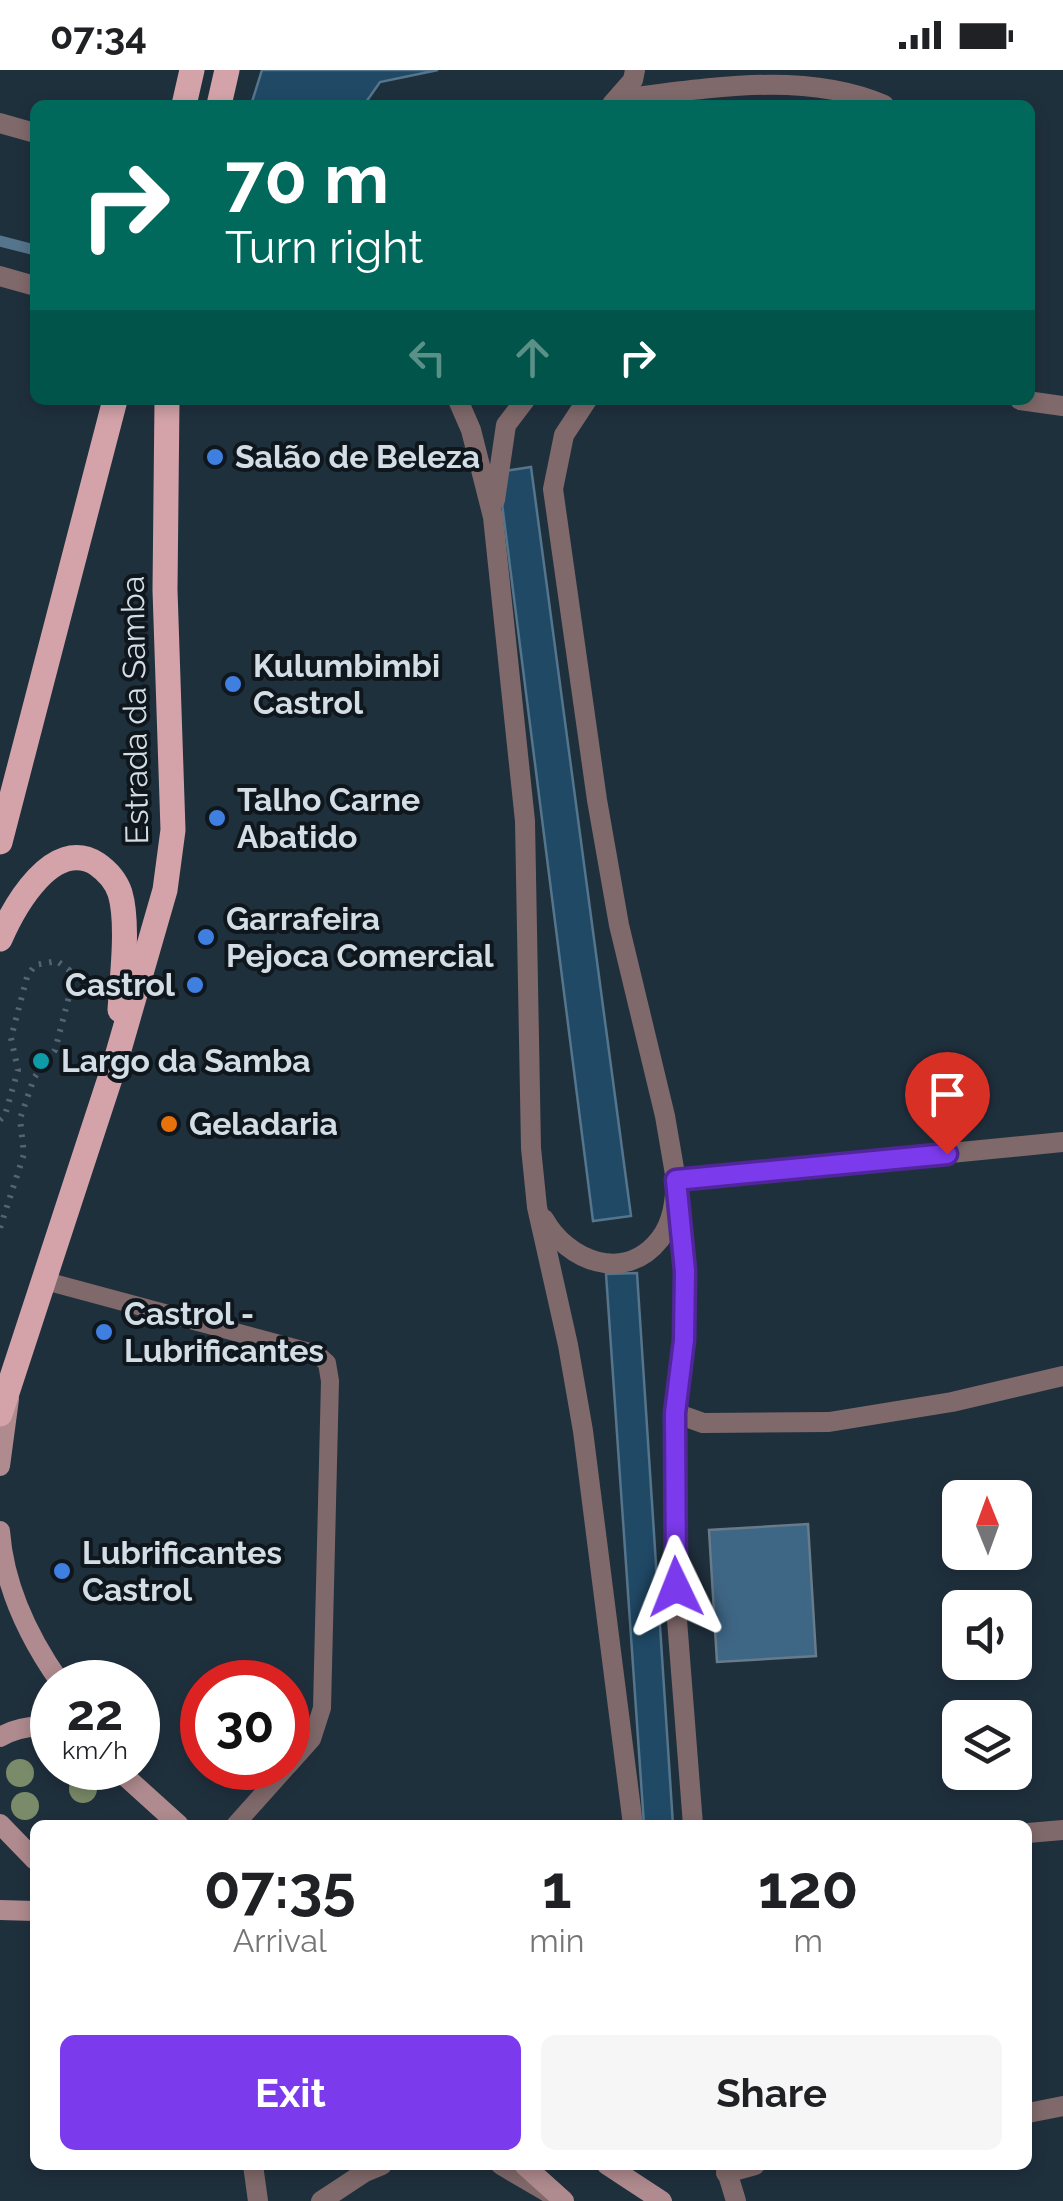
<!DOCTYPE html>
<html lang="en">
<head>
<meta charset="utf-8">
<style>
	:root { --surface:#fff; --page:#f6f6f6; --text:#202124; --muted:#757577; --accent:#7c3aed }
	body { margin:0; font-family:Raleway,sans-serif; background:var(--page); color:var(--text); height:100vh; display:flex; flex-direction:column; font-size:38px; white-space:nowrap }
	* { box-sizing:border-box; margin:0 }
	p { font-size:32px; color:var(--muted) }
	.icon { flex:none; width:55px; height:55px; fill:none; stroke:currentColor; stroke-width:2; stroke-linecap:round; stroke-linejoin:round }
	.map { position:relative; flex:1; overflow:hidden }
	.details { position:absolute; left:30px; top:1750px; width:1002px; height:350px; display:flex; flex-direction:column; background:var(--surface); border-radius:15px; box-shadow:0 5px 15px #0003 }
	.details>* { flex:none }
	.top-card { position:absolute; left:30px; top:30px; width:1005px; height:305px; border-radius:15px; box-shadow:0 5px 15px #0003; background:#00695c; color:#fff; overflow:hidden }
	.needle { width:65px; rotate:359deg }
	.tools { position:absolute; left:942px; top:1410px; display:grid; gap:20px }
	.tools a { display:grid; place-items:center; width:90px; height:90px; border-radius:15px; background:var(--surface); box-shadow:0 5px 15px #0003; font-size:50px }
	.speed { position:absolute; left:30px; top:1590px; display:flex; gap:20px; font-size:50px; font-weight:700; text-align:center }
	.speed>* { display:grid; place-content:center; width:130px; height:130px; border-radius:50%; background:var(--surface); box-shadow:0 5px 15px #0003; line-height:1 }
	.speed small { font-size:25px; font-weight:400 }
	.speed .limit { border:15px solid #d22; background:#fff; color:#111 }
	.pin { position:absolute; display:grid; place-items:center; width:85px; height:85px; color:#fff; margin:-102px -42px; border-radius:50% 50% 50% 0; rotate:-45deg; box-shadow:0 0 10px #0007 }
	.pin .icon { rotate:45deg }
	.me { position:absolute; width:110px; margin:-55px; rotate:358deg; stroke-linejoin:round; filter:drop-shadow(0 0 8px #0008) }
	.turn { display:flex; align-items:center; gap:35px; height:210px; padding:0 30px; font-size:45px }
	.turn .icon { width:130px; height:130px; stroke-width:2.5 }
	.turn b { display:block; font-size:70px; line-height:85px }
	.lanes { display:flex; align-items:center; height:95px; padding:0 30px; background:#0003; justify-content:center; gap:50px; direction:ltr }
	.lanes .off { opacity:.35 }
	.eta { display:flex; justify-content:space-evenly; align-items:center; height:170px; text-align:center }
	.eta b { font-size:60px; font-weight:700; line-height:70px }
	.button { display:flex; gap:20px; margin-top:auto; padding:20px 30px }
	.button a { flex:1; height:115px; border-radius:15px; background:var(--accent); color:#fff; font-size:40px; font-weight:700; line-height:115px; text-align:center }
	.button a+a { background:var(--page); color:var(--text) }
	.status { display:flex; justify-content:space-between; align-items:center; height:70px; padding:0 50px; background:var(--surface); direction:ltr }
	.status svg { height:28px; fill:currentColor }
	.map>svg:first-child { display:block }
	.water { fill:#204966; stroke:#55758c; stroke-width:2.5 }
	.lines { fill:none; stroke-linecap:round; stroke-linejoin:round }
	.stream { stroke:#55758c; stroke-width:11 }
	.building { fill:#3e6685; stroke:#687b8b; stroke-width:2.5 }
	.path { stroke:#556470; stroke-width:6; stroke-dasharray:2.5 8; stroke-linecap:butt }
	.service { stroke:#80696b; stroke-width:18 }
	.minor { stroke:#80696b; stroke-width:20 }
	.tertiary { stroke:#80696b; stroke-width:20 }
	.secondary { stroke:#af8a8e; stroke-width:20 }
	.primary { stroke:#d3a3a9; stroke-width:25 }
	.tree { fill:#7a8b69 }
	.route-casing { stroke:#51269a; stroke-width:25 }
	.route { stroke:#7c3aed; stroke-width:18 }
	.shop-dot { fill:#3f7fe0; stroke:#0f171d; stroke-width:4 }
	.culture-dot { fill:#0f9aa8; stroke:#0f171d; stroke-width:4 }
	.food-dot { fill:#e8710a; stroke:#0f171d; stroke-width:4 }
	.labels { text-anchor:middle; stroke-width:8; stroke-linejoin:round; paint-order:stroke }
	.poi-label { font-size:32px; font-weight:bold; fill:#d2dde6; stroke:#0f171d; text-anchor:start }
	.street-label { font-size:32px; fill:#d2dde6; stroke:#0f171d }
</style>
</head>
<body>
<div class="status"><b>07:34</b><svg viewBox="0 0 49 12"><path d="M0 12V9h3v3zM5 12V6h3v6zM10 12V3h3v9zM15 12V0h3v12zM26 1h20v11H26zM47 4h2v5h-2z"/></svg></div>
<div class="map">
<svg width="1063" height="2131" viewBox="0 0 1063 2131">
	<rect width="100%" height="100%" fill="#1f303d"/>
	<!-- water -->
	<g class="water">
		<polygon points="262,0 438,0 380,12 364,35 251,35"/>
		<polygon points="531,397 631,1146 593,1151 498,402"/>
		<polygon points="637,1203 673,1755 644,1755 606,1204"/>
	</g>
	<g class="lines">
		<!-- stream -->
		<polyline class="stream" points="0,171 35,180"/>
	</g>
	<!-- building -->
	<polygon class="building" points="808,1454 816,1586 717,1592 709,1460"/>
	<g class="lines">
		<!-- path -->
		<polyline class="path" points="0,1050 5,1045 18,1000 11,968 27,907 35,895 57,891 69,900 72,915 55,980 34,1008 20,1049 24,1084 0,1158"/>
		<!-- service -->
		<g class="service">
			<polyline points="42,1210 317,1284 327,1293 330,1311 322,1638 312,1669 288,1696"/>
			<polyline points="235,1755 286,1698"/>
		</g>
		<!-- minor -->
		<g class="minor">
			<path d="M619 29C705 19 803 0 884 35"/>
			<polyline points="612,34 633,10 635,0"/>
			<polyline points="0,53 35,63"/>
			<polyline points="0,206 35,216"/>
			<polyline points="458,330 471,360 493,447 525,751 531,1078 537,1137 568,1275 583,1361 633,1755"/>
			<polyline points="587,330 564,365 553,419 597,730 619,855 665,1046 676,1110 685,1201 684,1270 675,1343 675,1450 677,1550 693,1755"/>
			<polyline points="495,430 506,355 525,330"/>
			<path d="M544 1149C567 1191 625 1214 660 1169 673 1152 675 1131 676 1110L1063 1072"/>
			<polyline points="675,1343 703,1353 829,1352 952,1332 1063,1306"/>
			<polyline points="1028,1763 1063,1760"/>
			<polyline points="1028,2043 1063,2036"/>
			<polyline points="253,2095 258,2131"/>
			<polyline points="501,2095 547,2122"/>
			<polyline points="725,2095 736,2131"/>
			<polyline points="726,2103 755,2095"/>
			<polyline points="321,2131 365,2102 382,2095"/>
		</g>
		<!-- tertiary -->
		<polyline class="tertiary" points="1020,330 1063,336"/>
		<!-- secondary -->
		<g class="secondary">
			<polyline points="0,1396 9,1329"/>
			<path d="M0 1461C4 1515 29 1568 60 1612"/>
			<path d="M0 1667C16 1658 35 1655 52 1658"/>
			<polyline points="116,1698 179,1755"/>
			<polyline points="0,1754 35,1790"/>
			<polyline points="0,1840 35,1841"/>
			<polyline points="524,2095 564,2131"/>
			<polyline points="607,2095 662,2131"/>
		</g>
		<!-- primary -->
		<g class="primary">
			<polyline points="184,35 192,0"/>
			<polyline points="219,35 227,0"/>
			<polyline points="0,772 115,330"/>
			<path d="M0 869C14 837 53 766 97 794 107 801 116 811 120 823 129 853 122 908 120 940"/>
			<polyline points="0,1344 116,990 165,820 173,760 165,520 167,330"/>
		</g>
	</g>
	<!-- trees -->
	<g class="tree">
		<circle cx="20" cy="1703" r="14"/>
		<circle cx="83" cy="1719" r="14"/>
		<circle cx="25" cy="1736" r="14"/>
	</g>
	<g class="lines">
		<defs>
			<polyline id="route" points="676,1517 675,1343 684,1270 685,1201 676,1110 947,1084"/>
		</defs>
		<!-- route casing -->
		<use href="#route" class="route-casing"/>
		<!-- route -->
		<use href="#route" class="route"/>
	</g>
	<!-- markers -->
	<g class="shop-dot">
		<circle cx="215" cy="387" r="10"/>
		<circle cx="233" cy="614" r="10"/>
		<circle cx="217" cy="748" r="10"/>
		<circle cx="206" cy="867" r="10"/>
		<circle cx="195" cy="915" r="10"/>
		<circle cx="104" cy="1262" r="10"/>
		<circle cx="62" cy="1501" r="10"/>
	</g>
	<circle class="culture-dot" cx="41" cy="991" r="10"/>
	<circle class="food-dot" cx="169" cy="1054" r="10"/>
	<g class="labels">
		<!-- poi labels -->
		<g class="poi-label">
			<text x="235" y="398">Salão de Beleza</text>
			<text x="253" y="607">Kulumbimbi<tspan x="253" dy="37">Castrol</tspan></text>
			<text x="237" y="741">Talho Carne<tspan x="237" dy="37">Abatido</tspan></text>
			<text x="226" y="860">Garrafeira<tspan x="226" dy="37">Pejoca Comercial</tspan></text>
			<text x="175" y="926" text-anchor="end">Castrol</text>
			<text x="61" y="1002">Largo da Samba</text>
			<text x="189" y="1065">Geladaria</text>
			<text x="124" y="1255">Castrol -<tspan x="124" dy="37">Lubrificantes</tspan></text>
			<text x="82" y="1494">Lubrificantes<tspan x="82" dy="37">Castrol</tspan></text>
		</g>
		<!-- street labels -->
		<g class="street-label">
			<text transform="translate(135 640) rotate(-91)" y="11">Estrada da Samba</text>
		</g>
	</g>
</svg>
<div class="tools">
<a><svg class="needle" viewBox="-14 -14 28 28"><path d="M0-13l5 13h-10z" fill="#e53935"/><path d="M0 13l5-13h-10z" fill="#757577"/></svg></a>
<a><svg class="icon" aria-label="sound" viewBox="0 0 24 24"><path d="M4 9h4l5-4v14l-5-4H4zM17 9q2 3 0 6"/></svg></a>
<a><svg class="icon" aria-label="layers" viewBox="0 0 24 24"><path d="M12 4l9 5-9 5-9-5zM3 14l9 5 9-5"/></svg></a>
</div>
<div class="speed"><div>22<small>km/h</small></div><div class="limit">30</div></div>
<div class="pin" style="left:947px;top:1084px;background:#d93025"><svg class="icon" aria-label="arrive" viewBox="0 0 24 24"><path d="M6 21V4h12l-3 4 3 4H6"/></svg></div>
<svg class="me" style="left:676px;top:1517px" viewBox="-20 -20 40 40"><path d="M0-17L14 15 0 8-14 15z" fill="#7c3aed" stroke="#fff" stroke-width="4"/></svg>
<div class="top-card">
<div class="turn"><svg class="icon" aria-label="right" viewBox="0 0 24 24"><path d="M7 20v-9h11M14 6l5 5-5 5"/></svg><div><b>70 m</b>Turn right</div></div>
<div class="lanes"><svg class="icon off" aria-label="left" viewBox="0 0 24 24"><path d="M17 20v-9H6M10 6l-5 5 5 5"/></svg><svg class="icon off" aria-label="ahead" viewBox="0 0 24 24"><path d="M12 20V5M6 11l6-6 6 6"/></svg><svg class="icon" aria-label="right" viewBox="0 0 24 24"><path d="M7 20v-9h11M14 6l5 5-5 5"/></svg></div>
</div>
<section class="details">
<div class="eta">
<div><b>07:35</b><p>Arrival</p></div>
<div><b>1</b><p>min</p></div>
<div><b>120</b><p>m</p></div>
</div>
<div class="button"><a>Exit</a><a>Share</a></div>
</section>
</div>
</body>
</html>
